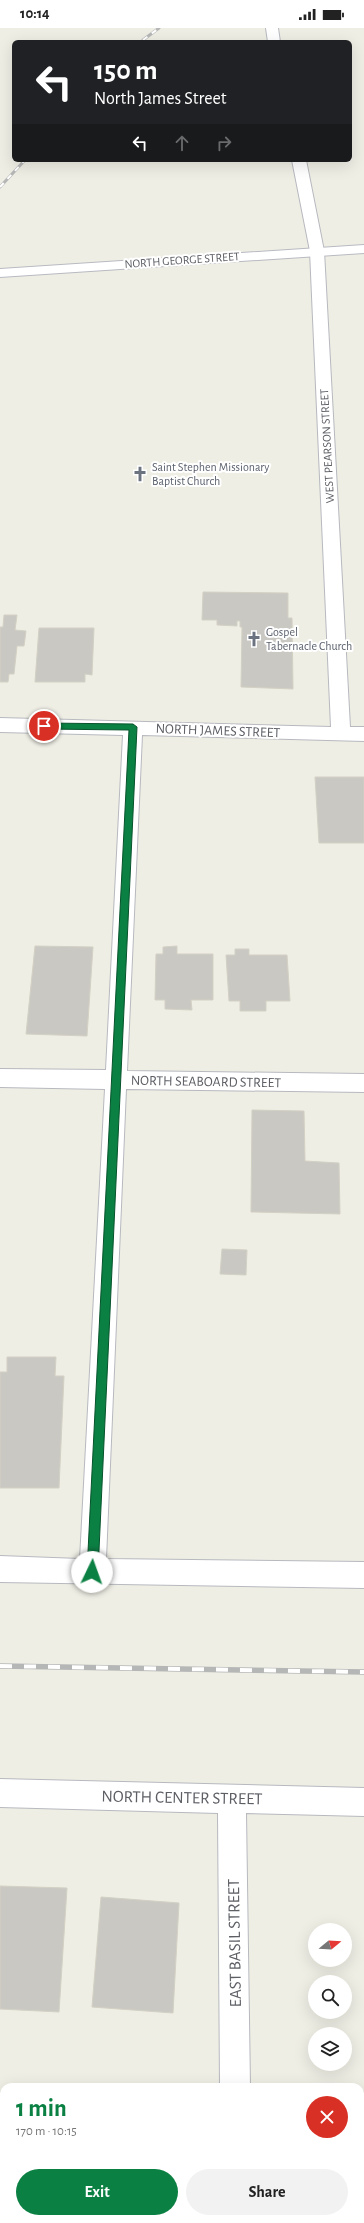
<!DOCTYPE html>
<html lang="en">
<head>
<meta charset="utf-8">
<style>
	:root { --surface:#fff; --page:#f2f2f2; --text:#222; --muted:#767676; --accent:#0b8043 }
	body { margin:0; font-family:"Alegreya Sans",sans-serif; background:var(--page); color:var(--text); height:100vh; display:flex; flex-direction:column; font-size:15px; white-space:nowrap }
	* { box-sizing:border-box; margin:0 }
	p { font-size:13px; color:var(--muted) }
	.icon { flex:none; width:22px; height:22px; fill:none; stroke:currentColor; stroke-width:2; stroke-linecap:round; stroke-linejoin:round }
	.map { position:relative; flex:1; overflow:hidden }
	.side { position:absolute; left:0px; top:2055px; width:364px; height:140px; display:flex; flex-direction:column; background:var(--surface); border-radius:12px 12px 0 0; box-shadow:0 4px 16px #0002 }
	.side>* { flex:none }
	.banner { position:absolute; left:12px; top:12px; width:340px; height:122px; border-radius:6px; box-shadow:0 4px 16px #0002; background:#202124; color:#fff; overflow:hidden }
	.needle { width:26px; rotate:72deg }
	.controls { position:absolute; left:308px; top:1895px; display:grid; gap:8px }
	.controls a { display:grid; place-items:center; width:44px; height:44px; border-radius:50%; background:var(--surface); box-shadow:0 4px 16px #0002; font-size:20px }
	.pin { position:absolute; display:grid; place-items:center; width:34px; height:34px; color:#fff; margin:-17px; border:2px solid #fff; border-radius:50%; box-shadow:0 1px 4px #0007 }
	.me { position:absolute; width:44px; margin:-22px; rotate:3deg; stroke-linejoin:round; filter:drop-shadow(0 0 3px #0008) }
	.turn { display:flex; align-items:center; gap:14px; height:84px; padding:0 16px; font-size:18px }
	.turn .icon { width:52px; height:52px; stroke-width:2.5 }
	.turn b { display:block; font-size:28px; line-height:34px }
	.lanes { display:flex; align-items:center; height:38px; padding:0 16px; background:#0003; justify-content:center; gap:20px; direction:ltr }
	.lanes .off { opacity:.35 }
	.round { display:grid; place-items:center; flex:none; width:42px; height:42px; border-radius:21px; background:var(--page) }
	.headline { display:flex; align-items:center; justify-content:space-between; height:68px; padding:0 16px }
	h1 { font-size:24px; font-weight:600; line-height:30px; color:var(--accent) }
	.primary-button { display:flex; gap:8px; margin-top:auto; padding:8px 16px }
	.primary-button a { flex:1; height:46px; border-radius:24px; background:var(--accent); color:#fff; font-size:16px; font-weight:600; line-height:46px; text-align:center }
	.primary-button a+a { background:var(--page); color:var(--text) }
	.status { display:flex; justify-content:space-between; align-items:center; height:28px; padding:0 20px; background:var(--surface); direction:ltr }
	.status svg { height:11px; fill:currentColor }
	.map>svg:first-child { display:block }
	.building { fill:#cac8c2; stroke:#d3d1c4 }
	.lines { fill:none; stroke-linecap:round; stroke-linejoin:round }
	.street-casing { stroke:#b7b9bf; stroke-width:2 }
	.secondary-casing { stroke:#b8bac1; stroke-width:2 }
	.street { fill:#fff; fill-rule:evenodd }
	.secondary { fill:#fff; fill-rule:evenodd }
	.rail-far1-casing { stroke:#b5b6b6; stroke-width:3 }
	.rail-casing { stroke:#b5b6b6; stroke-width:5.5 }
	.rail-far1 { stroke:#fff; stroke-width:2; stroke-dasharray:5.5; stroke-linecap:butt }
	.rail { stroke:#fff; stroke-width:4; stroke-dasharray:12; stroke-linecap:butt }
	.route { fill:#0b8043; stroke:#07532c }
	.labels { text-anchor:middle; stroke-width:4; stroke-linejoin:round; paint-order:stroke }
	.far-street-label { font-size:12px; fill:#5d5f65; stroke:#fff }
	.far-worship-label { font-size:12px; fill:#5b616d; stroke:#fff; text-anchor:start }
	.street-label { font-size:14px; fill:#5d5f65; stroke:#fff }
	.near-street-label { font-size:17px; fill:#5d5f65; stroke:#fff }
</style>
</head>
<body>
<div class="status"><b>10:14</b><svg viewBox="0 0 49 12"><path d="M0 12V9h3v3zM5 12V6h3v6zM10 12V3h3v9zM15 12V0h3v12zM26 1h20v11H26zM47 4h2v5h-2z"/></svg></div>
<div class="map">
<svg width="364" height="2195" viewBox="0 0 364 2195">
	<rect width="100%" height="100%" fill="#efeee5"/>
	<!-- building -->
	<g class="building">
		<polygon points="203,564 288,565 288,590 292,590 293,661 241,659 242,599 240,599 240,593 237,593 237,598 217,597 217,592 202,592"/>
		<polygon points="4,587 17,587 15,602 26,603 24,618 17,618 14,646 9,646 8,654 0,654 0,599 3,599"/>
		<polygon points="39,600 94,600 92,647 85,646 85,654 35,654"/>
		<polygon points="315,749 364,749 364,815 319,815"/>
		<polygon points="35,918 93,919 87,1008 26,1006"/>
		<polygon points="177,918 177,926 213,926 213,972 191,972 192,982 165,981 165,972 155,972 156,926 163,926 163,919"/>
		<polygon points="235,921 249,921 249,927 287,927 290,973 266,973 266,983 240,983 240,973 229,973 226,927 235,927"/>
		<polygon points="252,1082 304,1083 305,1133 339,1135 340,1186 251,1184"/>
		<polygon points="222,1221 247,1222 246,1247 220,1246"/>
		<polygon points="7,1329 56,1329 55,1348 64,1348 59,1460 0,1460 0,1344 7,1344"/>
		<polygon points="0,1858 67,1860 59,1984 0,1981"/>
		<polygon points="101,1869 179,1875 173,1985 92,1979"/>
	</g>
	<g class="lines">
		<defs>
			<g id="street">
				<polygon points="266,0 278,0 280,14 268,14"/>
				<polygon points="292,132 306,132 324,223 350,699 364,699 364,713 142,707 127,1043 364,1046 364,1064 126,1061 106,1531 364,1534 364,1560 0,1554 0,1528 80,1531 105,1061 0,1059 0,1041 106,1042 123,707 0,704 0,690 331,699 310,223"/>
				<polygon points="0,1751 364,1760 364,1788 246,1785 250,2059 220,2059 218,1785 0,1779"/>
				<rect x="220" y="2191" width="32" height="4"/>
			</g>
			<polygon id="secondary" points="364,217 364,225 0,249 0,241"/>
		</defs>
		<!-- street casing -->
		<use href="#street" class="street-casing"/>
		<!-- secondary casing -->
		<use href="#secondary" class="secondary-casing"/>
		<!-- street -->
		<use href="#street" class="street"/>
		<!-- secondary -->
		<use href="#secondary" class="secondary"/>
		<defs>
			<g id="rail-far1">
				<polyline points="143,12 159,0"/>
				<polyline points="0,159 25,132"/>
			</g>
			<polyline id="rail" points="0,1638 364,1644"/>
		</defs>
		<!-- rail-far1 casing -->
		<use href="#rail-far1" class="rail-far1-casing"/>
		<!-- rail casing -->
		<use href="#rail" class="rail-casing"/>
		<!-- rail-far1 -->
		<use href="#rail-far1" class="rail-far1"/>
		<!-- rail -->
		<use href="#rail" class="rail"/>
	</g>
	<!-- route -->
	<polygon class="route" points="44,695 133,696 137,699 98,1544 96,1548 92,1550 88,1548 87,1544 129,702 44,701 41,698"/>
	<!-- icons -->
	<defs>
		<symbol id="church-bare" viewBox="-9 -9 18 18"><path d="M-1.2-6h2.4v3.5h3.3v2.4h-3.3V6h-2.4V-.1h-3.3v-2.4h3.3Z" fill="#6b7280" stroke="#fff" stroke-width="2.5" paint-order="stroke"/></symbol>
	</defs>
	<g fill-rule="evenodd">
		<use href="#church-bare" x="129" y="435" width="22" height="22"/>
		<use href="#church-bare" x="243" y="600" width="22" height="22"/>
	</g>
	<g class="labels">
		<!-- far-street labels -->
		<g class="far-street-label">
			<text transform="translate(182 232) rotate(-4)" y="4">NORTH GEORGE STREET</text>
			<text transform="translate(327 418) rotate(-93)" y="4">WEST PEARSON STREET</text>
		</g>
		<!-- far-worship labels -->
		<g class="far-worship-label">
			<text x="152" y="443">Saint Stephen Missionary<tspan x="152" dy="14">Baptist Church</tspan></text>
			<text x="266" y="608">Gospel<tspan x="266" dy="14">Tabernacle Church</tspan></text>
		</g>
		<!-- street labels -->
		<g class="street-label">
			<text transform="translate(218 702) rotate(2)" y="5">NORTH JAMES STREET</text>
			<text transform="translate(206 1053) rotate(1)" y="5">NORTH SEABOARD STREET</text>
		</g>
		<!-- near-street labels -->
		<g class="near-street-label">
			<text transform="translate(182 1769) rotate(1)" y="6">NORTH CENTER STREET</text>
			<text transform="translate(234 1915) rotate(-91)" y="6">EAST BASIL STREET</text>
		</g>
	</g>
</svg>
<div class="controls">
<a><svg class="needle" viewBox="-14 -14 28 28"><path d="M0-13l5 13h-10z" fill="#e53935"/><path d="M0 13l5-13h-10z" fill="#767676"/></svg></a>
<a><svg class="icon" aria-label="search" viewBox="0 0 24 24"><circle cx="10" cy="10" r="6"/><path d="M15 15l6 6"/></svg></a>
<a><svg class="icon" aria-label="layers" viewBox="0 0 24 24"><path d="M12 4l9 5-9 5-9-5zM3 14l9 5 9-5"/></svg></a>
</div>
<div class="pin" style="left:44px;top:698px;background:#d93025"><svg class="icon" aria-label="arrive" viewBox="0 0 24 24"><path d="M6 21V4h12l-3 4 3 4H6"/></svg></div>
<svg class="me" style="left:92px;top:1544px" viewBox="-20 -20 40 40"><circle r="19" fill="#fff"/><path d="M0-13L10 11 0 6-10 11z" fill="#0b8043"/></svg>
<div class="banner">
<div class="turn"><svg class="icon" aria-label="left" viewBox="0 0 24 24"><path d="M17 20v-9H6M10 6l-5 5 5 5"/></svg><div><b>150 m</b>North James Street</div></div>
<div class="lanes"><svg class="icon" aria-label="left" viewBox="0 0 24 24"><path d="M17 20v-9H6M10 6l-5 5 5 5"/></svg><svg class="icon off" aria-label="ahead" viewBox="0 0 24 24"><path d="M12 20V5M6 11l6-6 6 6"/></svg><svg class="icon off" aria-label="right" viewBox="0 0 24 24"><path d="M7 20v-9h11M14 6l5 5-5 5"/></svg></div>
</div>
<section class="side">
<div class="headline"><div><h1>1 min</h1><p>170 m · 10:15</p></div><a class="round" style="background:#d93025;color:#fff"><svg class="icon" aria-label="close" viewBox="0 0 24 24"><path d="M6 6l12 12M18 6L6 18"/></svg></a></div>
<div class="primary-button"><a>Exit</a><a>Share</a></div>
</section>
</div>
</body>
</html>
